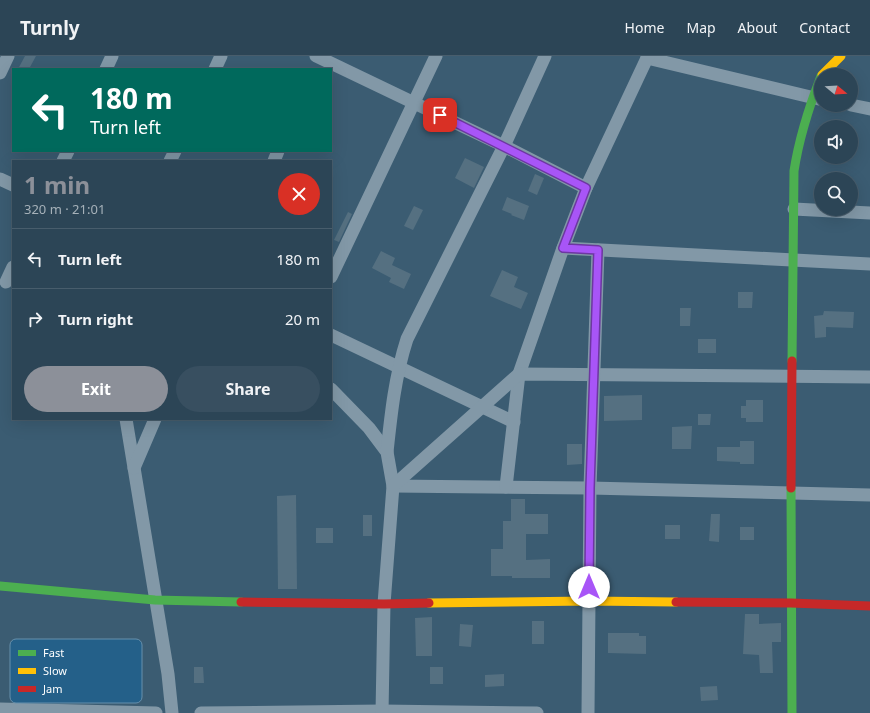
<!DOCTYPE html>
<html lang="en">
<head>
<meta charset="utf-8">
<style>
	:root { --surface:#2c4556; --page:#384f60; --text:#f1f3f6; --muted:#a6b1b9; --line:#485d6c; --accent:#8c9099 }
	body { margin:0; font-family:"Noto Sans",sans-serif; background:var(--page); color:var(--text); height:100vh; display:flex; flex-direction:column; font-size:15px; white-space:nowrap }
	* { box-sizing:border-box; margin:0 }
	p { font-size:13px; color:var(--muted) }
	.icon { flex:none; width:22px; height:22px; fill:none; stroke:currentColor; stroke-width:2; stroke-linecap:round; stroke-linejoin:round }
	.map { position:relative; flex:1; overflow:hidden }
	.side { position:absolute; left:12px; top:104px; width:320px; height:260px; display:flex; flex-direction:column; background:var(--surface); border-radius:0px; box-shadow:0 4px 16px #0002,0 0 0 1px var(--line) }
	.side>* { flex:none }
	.guide { position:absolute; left:12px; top:12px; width:320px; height:84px; border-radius:0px; box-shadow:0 4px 16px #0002,0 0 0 1px var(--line); background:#00695c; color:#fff; overflow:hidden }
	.needle { width:26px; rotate:108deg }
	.buttons { position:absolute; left:814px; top:12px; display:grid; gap:8px }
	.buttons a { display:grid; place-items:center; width:44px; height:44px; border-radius:50%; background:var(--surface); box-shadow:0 4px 16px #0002,0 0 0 1px var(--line); font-size:20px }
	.pin { position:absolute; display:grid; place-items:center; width:34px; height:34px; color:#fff; margin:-17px; border-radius:8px; box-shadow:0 2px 6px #0006 }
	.me { position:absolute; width:44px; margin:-22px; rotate:0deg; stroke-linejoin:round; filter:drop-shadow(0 0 3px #0008) }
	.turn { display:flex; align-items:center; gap:14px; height:84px; padding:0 12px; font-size:18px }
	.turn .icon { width:52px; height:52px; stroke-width:2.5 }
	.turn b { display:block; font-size:28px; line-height:34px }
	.round { display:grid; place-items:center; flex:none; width:42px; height:42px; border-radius:21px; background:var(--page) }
	.head { display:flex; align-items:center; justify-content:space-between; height:68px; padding:0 12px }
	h1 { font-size:24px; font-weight:700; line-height:30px; color:var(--accent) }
	.primary-button { display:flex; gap:8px; margin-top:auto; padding:8px 12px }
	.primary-button a { flex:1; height:46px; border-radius:24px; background:var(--accent); color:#fff; font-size:16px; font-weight:700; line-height:46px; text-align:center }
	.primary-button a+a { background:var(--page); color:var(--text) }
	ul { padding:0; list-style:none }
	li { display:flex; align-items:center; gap:12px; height:60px; padding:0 12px; border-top:1px solid var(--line) }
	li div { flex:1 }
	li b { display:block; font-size:15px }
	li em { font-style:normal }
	header { display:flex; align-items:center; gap:24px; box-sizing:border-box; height:56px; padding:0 20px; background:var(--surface); border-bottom:1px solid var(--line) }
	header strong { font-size:19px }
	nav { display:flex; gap:22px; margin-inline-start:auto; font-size:14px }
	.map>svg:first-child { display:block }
	.building { fill:#557081 }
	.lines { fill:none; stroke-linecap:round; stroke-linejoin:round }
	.street { stroke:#8298a7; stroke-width:13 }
	.fast { stroke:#4caf50; stroke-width:9 }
	.slow { stroke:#ffc107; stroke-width:9 }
	.jam { stroke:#c62828; stroke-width:9 }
	.route-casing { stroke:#6d37a1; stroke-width:10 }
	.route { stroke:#a855f7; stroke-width:7 }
	.key { fill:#246089; stroke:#6690ac; stroke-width:1 }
	.key-label { font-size:11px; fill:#fff }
</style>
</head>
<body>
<header>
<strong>Turnly</strong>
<nav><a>Home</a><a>Map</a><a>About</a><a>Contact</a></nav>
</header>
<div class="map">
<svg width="870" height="657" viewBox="0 0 870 657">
	<rect width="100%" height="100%" fill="#3b5c72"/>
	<!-- building -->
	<g class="building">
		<polygon points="25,0 36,0 29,13 18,13"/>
		<polygon points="465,102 484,111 474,132 455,122"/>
		<polygon points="535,118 544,122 537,139 528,135"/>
		<polygon points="507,141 529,150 524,164 511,159 512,158 502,154"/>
		<polygon points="414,150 423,154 413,174 404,170"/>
		<polygon points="348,156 352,158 339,186 334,184"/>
		<polygon points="381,195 395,202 392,209 411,218 404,233 389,226 391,222 372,212"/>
		<polygon points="502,214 518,221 514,231 528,237 521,253 490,240"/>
		<polygon points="738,236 753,236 752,252 738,252"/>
		<polygon points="680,252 691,252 690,270 680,270"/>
		<polygon points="824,255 854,256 853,272 826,271 826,281 815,282 814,260 823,259"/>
		<rect x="698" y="283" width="18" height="14"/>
		<polygon points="642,339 642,364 604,365 604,340"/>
		<polygon points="746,344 763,344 763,366 746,366 746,362 741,362 741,350 746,350"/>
		<polygon points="698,358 711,358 710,369 698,369"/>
		<polygon points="692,370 691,393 672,393 672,371"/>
		<polygon points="740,385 754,385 754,408 740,408 740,406 717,405 717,391 740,391"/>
		<polygon points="567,388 582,388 582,408 567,409"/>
		<polygon points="296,439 297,533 278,533 277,440"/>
		<polygon points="511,443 525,443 525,458 548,458 548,478 526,478 526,504 550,503 550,522 512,522 512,520 491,520 491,493 503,493 503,465 511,465"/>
		<polygon points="711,458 720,458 719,486 709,485"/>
		<rect x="363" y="459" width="9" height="21"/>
		<rect x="665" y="469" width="15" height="14"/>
		<rect x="740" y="471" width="14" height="13"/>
		<rect x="316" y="472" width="17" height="15"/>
		<polygon points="745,558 759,558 759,568 781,567 781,586 772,586 773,617 760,617 759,599 743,598"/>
		<polygon points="432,561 432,600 416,600 415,562"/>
		<rect x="532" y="565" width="12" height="23"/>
		<polygon points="460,568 473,569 471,591 459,590"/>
		<polygon points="608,577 639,577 639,580 646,580 646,598 608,597"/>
		<polygon points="194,611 203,611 204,627 194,627"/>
		<rect x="430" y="611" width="13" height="17"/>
		<polygon points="504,618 504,630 485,631 485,619"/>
		<polygon points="717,630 718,644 701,645 700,631"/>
	</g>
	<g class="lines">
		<!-- street -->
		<g class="street">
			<polyline points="316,0 504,90 586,132"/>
			<polyline points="647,2 819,43"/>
			<polyline points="106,13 112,0"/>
			<polyline points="215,13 221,0"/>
			<polyline points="0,17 8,0"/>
			<polyline points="851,49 870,53"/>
			<polyline points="63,105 68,95"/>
			<polyline points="170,105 175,95"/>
			<polyline points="274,105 278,95"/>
			<polyline points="0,123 13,129"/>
			<polyline points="794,153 870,157"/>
			<polyline points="563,192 870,208"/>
			<polyline points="331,221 436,0"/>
			<polyline points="6,226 13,211"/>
			<polyline points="331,279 514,366"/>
			<polyline points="331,333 369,372 387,396 393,430 590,432 870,439"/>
			<polyline points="126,363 168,618 172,657"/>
			<path d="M387 396C391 358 395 320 407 283L504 90 545 0"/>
			<polyline points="134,412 155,363"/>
			<polyline points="506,431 519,318 563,192 586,132 648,0"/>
			<polyline points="0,653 156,657"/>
			<polyline points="201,657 382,655 537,657"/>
			<polyline points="382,657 384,548 393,430 519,318 870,321"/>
			<polyline points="588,657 590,432 598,194"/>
		</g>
		<!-- fast -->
		<g class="fast">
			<path d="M792 305 794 115C799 82 809 51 821 20"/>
			<polyline points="791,432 792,657"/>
			<polyline points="0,530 155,544 241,546"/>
		</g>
		<!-- slow -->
		<g class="slow">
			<polyline points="822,19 841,0"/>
			<polyline points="429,547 589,545 676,546"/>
		</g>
		<!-- jam -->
		<g class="jam">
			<polyline points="791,432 792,305"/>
			<polyline points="241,546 384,548 429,547"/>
			<polyline points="676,546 791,547 870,550"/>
		</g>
	</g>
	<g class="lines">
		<defs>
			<polyline id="route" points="440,59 586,132 563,192 598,194 590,432 589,531"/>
		</defs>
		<!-- route casing -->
		<use href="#route" class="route-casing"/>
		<!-- route -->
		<use href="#route" class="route"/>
	</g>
	<!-- legend -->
	<rect x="10" y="583" width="132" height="64" rx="6" class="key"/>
	<rect x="18" y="594" width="18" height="6" fill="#4caf50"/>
	<rect x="18" y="612" width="18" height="6" fill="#ffc107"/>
	<rect x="18" y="630" width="18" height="6" fill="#c62828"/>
	<g class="key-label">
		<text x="43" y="601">Fast</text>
		<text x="43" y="619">Slow</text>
		<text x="43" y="637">Jam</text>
	</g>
</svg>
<div class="buttons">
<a><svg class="needle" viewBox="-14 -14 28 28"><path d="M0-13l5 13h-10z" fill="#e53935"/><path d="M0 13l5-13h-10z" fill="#a6b1b9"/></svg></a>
<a><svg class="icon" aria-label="sound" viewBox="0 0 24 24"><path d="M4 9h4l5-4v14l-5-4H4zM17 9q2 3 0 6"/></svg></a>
<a><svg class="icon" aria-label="search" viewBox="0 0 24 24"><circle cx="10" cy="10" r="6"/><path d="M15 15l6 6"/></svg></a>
</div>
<div class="pin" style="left:440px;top:59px;background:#d93025"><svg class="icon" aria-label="arrive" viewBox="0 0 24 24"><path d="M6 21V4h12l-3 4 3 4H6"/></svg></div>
<svg class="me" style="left:589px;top:531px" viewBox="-20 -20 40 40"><circle r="19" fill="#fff"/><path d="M0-13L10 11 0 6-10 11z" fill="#a855f7"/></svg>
<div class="guide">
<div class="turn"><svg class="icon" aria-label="left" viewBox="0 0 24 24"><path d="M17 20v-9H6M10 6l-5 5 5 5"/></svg><div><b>180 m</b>Turn left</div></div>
</div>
<section class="side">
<div class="head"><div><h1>1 min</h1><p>320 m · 21:01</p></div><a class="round" style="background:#d93025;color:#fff"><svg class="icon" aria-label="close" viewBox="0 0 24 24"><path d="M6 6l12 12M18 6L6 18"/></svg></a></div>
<ul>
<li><svg class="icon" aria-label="left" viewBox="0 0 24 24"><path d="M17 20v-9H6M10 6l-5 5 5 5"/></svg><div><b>Turn left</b></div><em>180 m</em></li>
<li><svg class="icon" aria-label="right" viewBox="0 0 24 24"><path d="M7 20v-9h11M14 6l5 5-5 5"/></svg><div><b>Turn right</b></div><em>20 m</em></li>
</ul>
<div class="primary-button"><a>Exit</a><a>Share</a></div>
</section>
</div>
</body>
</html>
